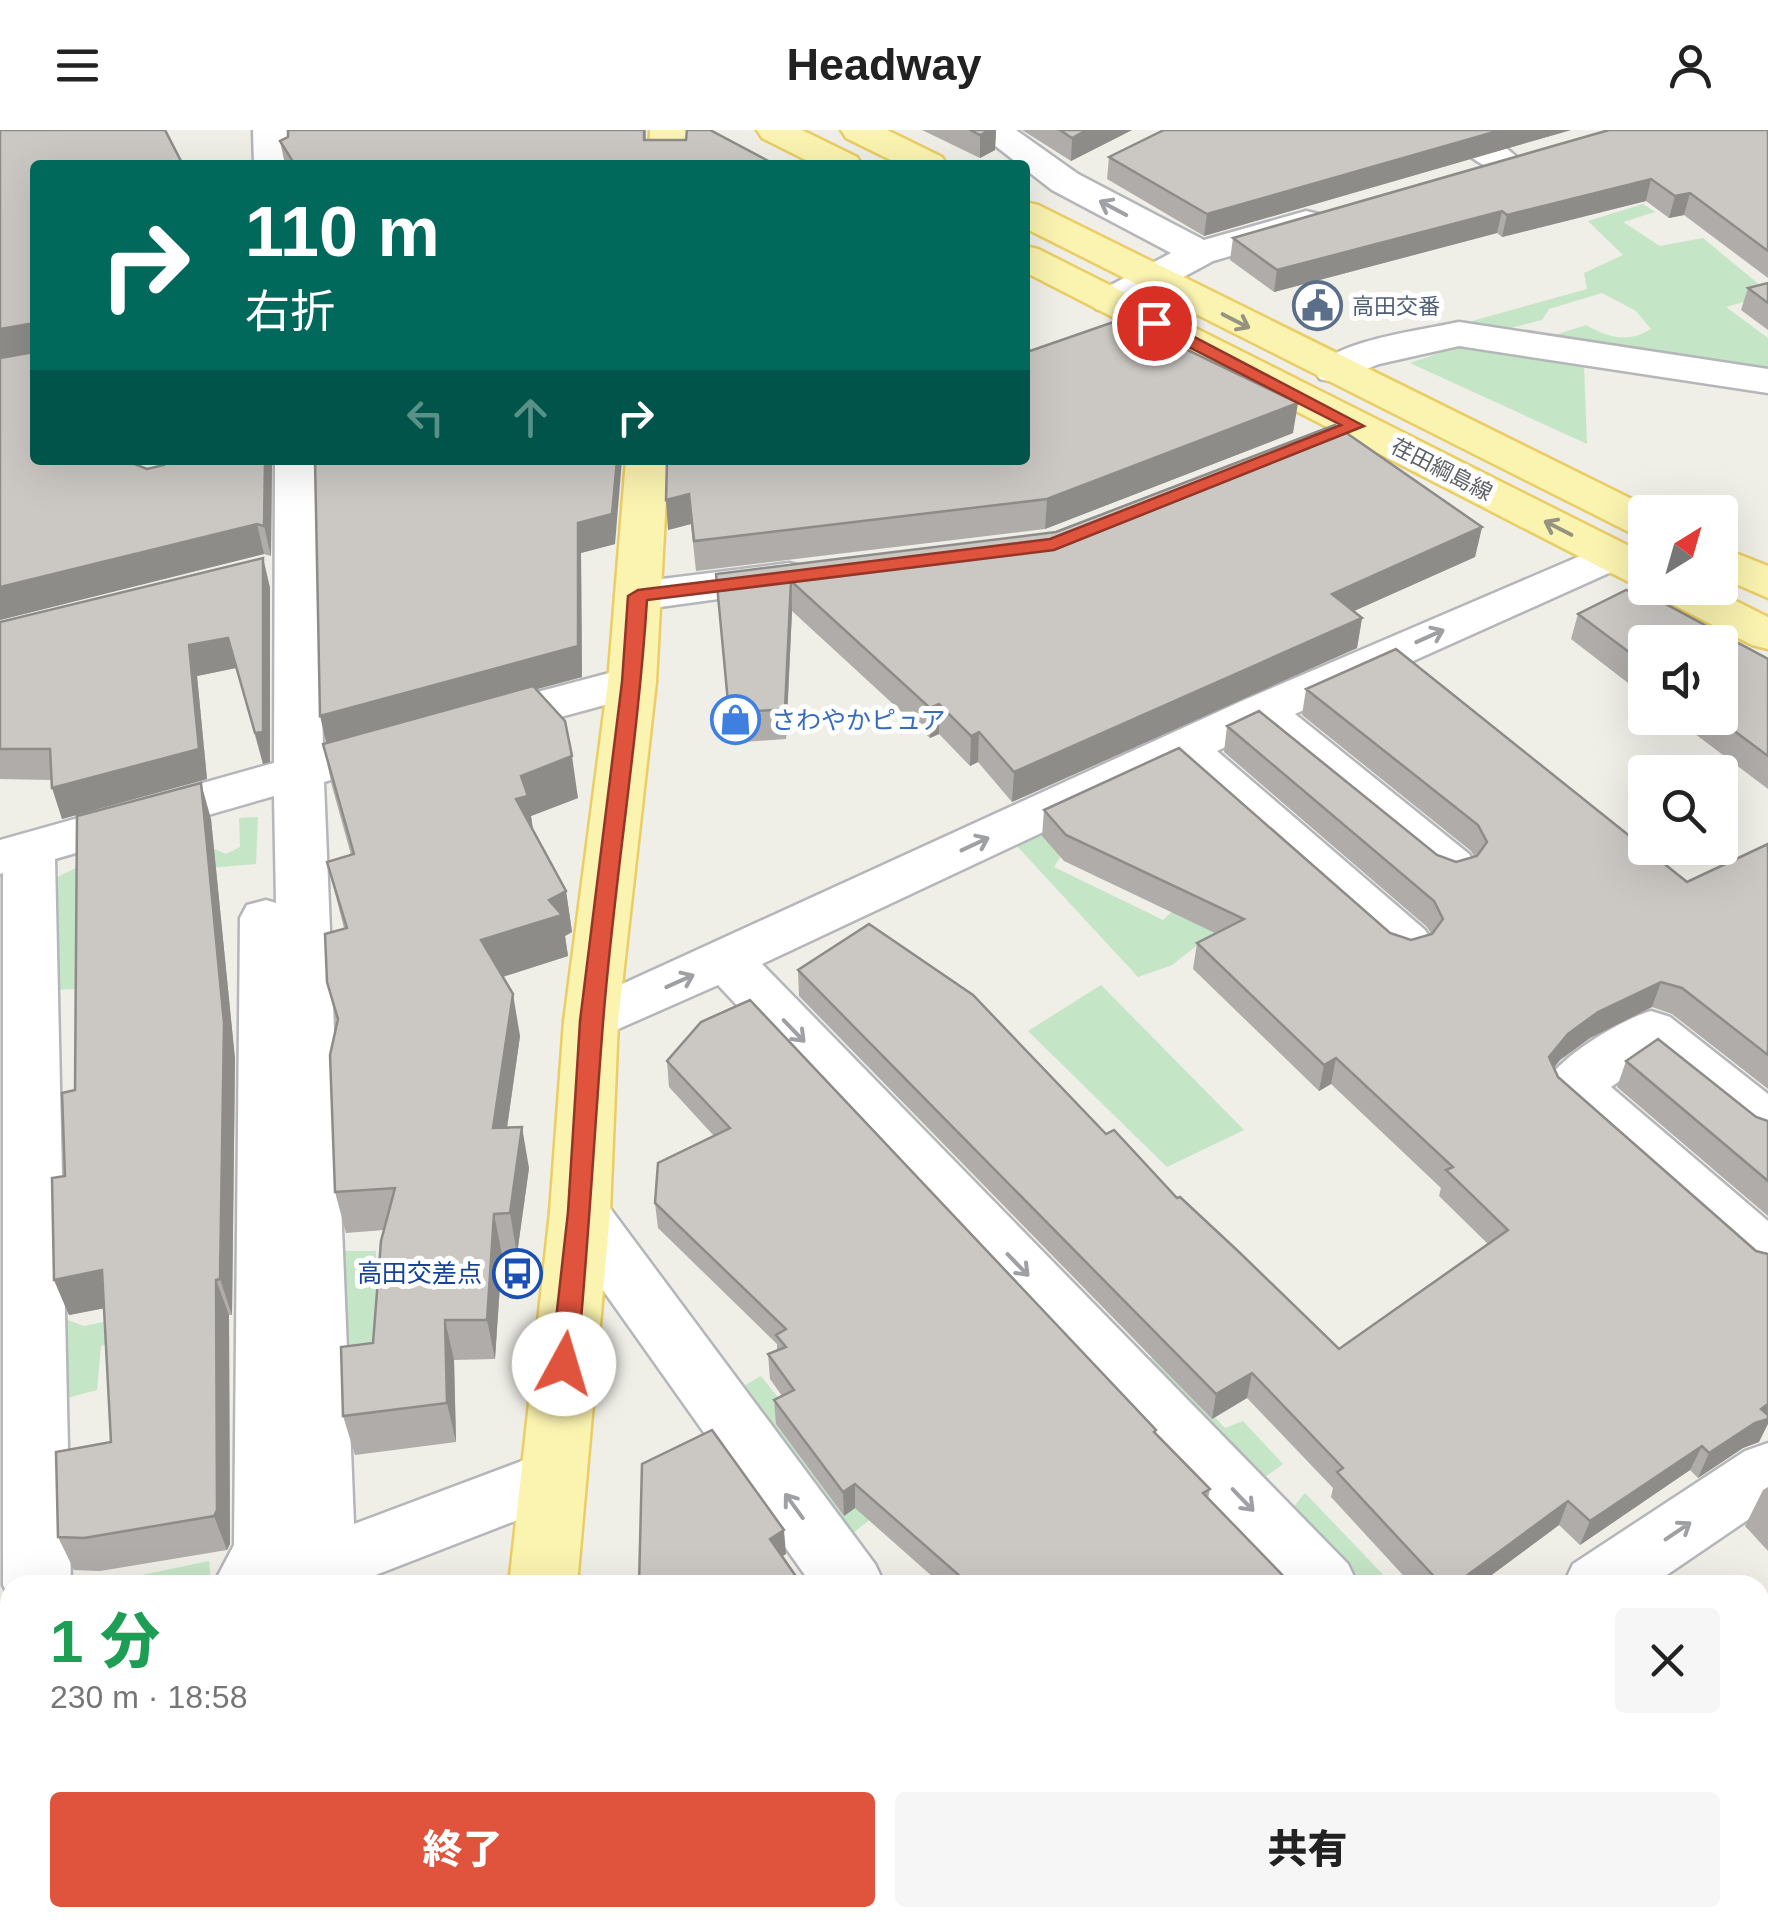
<!DOCTYPE html>
<html lang="ja">
<head>
<meta charset="utf-8">
<style>
	:root { --surface:#fff; --page:#f6f6f6; --text:#222; --muted:#767676; --accent:#e0533c }
	body { margin:0; font-family:Arial,"Noto Sans JP",sans-serif; background:var(--page); color:var(--text); height:100vh; display:flex; flex-direction:column; font-size:38px; white-space:nowrap }
	* { box-sizing:border-box; margin:0 }
	p { font-size:32px; color:var(--muted) }
	.icon { flex:none; width:55px; height:55px; fill:none; stroke:currentColor; stroke-width:2; stroke-linecap:round; stroke-linejoin:round }
	.map { position:relative; flex:1; overflow:hidden }
	.sheet { position:absolute; left:0px; top:1445px; width:1770px; height:352px; display:flex; flex-direction:column; background:var(--surface); border-radius:30px 30px 0 0; box-shadow:0 10px 40px #0002 }
	.sheet>* { flex:none }
	.guide { position:absolute; left:30px; top:30px; width:1000px; height:305px; border-radius:10px; box-shadow:0 10px 40px #0002; background:#00695c; color:#fff; overflow:hidden }
	.needle { width:65px; rotate:37deg }
	.fabs { position:absolute; left:1628px; top:365px; display:grid; gap:20px }
	.fabs a { display:grid; place-items:center; width:110px; height:110px; border-radius:10px; background:var(--surface); box-shadow:0 10px 40px #0002; font-size:50px }
	.pin { position:absolute; display:grid; place-items:center; width:85px; height:85px; color:#fff; margin:-42px; border:5px solid #fff; border-radius:50%; box-shadow:0 2px 10px #0007 }
	.me { position:absolute; width:110px; margin:-55px; rotate:6deg; stroke-linejoin:round; filter:drop-shadow(0 0 8px #0008) }
	.turn { display:flex; align-items:center; gap:35px; height:210px; padding:0 50px; font-size:45px }
	.turn .icon { width:130px; height:130px; stroke-width:2.5 }
	.turn b { display:block; font-size:70px; line-height:85px }
	.lanes { display:flex; align-items:center; height:95px; padding:0 50px; background:#0003; justify-content:center; gap:50px; direction:ltr }
	.lanes .off { opacity:.35 }
	.round { display:grid; place-items:center; flex:none; width:105px; height:105px; border-radius:10px; background:var(--page) }
	.overview { display:flex; align-items:center; justify-content:space-between; height:170px; padding:0 50px }
	h1 { font-size:60px; font-weight:800; line-height:75px; color:#1e9e55 }
	.button { display:flex; gap:20px; margin-top:auto; padding:20px 50px }
	.button a { flex:1; height:115px; border-radius:10px; background:var(--accent); color:#fff; font-size:40px; font-weight:800; line-height:115px; text-align:center }
	.button a+a { background:var(--page); color:var(--text) }
	header { display:flex; justify-content:space-between; align-items:center; height:130px; padding:0 50px; background:var(--surface); font-size:45px; font-weight:800 }
	.map>svg:first-child { display:block }
	.green { fill:#c5e5c7 }
	.lines { fill:none; stroke-linecap:round; stroke-linejoin:round }
	.minor-casing { stroke:#b4b6ba; stroke-width:5 }
	.major-casing { stroke:#eacd65; stroke-width:5 }
	.minor { fill:#fff; fill-rule:evenodd }
	.major { fill:#fbf3b0; fill-rule:evenodd }
	.wall { fill:#afaca9 }
	.shaded-wall { fill:#8e8c89 }
	.building { fill:#cbc8c4; stroke:#8e8c89; stroke-width:2.5 }
	.oneway { stroke:#9ea0a3 }
	.oneway2 { stroke:#959480 }
	.route { fill:#e0533c; stroke:#923627; stroke-width:2.5 }
	.labels { text-anchor:middle; stroke-width:10; stroke-linejoin:round; paint-order:stroke }
	.far-service-label { font-size:22px; fill:#4e5e75; stroke:#fff; text-anchor:start }
	.far-street-label { font-size:22px; fill:#5e6166; stroke:#fff }
	.shop-label { font-size:25px; fill:#366cbe; stroke:#fff; text-anchor:start }
	.transit-label { font-size:25px; fill:#164399; stroke:#fff; text-anchor:end }
</style>
</head>
<body>
<header><svg class="icon" aria-label="menu" viewBox="0 0 24 24"><path d="M4 6h16M4 12h16M4 18h16"/></svg>Headway<svg class="icon" aria-label="person" viewBox="0 0 24 24"><circle cx="12" cy="8" r="4"/><path d="M4 21q1-7 8-7t8 7"/></svg></header>
<div class="map">
<svg width="1768" height="1796" viewBox="0 0 1768 1796">
	<rect width="100%" height="100%" fill="#efeee7"/>
	<!-- green -->
	<g class="green">
		<path d="M1643 74 1655 82 1623 92 1660 116 1703 108 1768 162V165L1726 177 1768 208V240L1552 206 1586 195C1608 208 1629 213 1651 199L1636 181 1602 163 1549 179 1542 190 1503 200 1465 193 1587 159 1584 143 1623 125 1588 91Z"/>
		<polygon points="1466,214 1584,235 1587,314 1410,233"/>
		<polygon points="1089,681 1054,737 1163,790 1187,767 1226,793 1172,835 1138,847 1015,714"/>
		<polygon points="258,687 256,734 197,739 212,718 226,724 240,717 239,688"/>
		<polygon points="80,736 75,859 52,860 53,749"/>
		<polygon points="1101,855 1244,1000 1167,1037 1028,901"/>
		<polygon points="334,1121 376,1121 379,1235 344,1236"/>
		<polygon points="195,1173 197,1190 101,1216 97,1260 60,1270 56,1186 84,1196"/>
		<polygon points="1157,1225 1225,1298 1243,1291 1283,1334 1253,1356 1139,1234"/>
		<polygon points="761,1246 846,1353 921,1348 852,1404 745,1255"/>
		<polygon points="1305,1363 1393,1455 1357,1455 1291,1380"/>
		<polygon points="209,1431 211,1453 205,1455 72,1455 113,1451"/>
		<polygon points="10,1596 10,1788 16,1788 11,1796 0,1796 0,1600"/>
	</g>
	<g class="lines">
		<defs>
			<g id="minor">
				<polygon points="253,0 289,0 290,35 254,35"/>
				<polygon points="975,0 1016,0 1078,44 1204,110 1306,81 1319,84 1325,92 1319,100 1213,131 1124,179 1110,183 1096,179 1090,171 1096,163 1171,123 1052,60"/>
				<path d="M1444 0H1485L1525 34 1520 42C1493 48 1459 22 1444 0Z"/>
				<path d="M1459 192 1768 239V263L1459 216 1379 234 1334 252 1320 249 1314 240C1335 210 1423 200 1459 192Z"/>
				<polygon points="275,330 317,330 323,620 334,617 351,622 359,633 351,644 324,652 354,1394 551,1320 574,1328 583,1348 574,1368 350,1455 213,1455 234,1415 240,788 247,775 266,770 276,773 274,666 55,729 71,1455 10,1455 10,1469 3,1455 3,743 0,744 0,710 274,633"/>
				<polygon points="1613,412 1629,416 1635,425 1629,434 1295,584 1469,724 1477,736 1469,748 1451,754 1433,748 1256,602 1217,621 1425,800 1433,813 1425,826 1406,832 1387,826 1177,639 762,834 1348,1434 1358,1455 1280,1455 718,855 591,911 572,905 564,891 572,877 1244,570"/>
				<polygon points="789,433 805,437 812,447 805,457 638,480 622,476 615,466 622,456 638,452"/>
				<polygon points="632,537 649,541 656,552 649,563 479,609 462,604 455,593 462,582"/>
				<path d="M1651 881 1670 887 1768 964V1017L1748 1010 1649 930 1611 957 1768 1091V1150L1747 1143 1552 970 1544 955C1559 927 1620 890 1651 881Z"/>
				<polygon points="580,1059 601,1066 875,1434 885,1455 812,1455 559,1098 550,1082 559,1066"/>
				<polygon points="1768,1313 1768,1376 1652,1455 1563,1455 1573,1434 1745,1321"/>
				<polygon points="10,1523 10,1587 0,1591 0,1527"/>
				<polygon points="20,1788 96,1788 93,1796 17,1796"/>
				<polygon points="1053,1788 1136,1788 1133,1796 1050,1796"/>
				<polygon points="1609,1788 1688,1788 1691,1796 1612,1796"/>
			</g>
			<g id="major">
				<polygon points="650,0 686,0 685,35 649,35"/>
				<polygon points="757,0 802,0 857,27 862,35 816,35 762,8"/>
				<polygon points="841,0 887,0 942,27 947,35 901,35 846,8"/>
				<polygon points="1025,72 1038,75 1658,382 1645,382 1645,406 1629,402 1025,98"/>
				<polygon points="1025,116 1038,119 1645,424 1645,456 1629,452 1025,142"/>
				<polygon points="626,330 668,330 656,552 618,891 610,1082 577,1455 509,1455 550,1082 564,891 608,552"/>
				<polygon points="1720,417 1768,436 1768,468 1720,447"/>
				<polygon points="1653,458 1710,458 1768,487 1768,519 1752,515 1660,468"/>
				<polygon points="477,1788 551,1788 550,1796 476,1796"/>
			</g>
		</defs>
		<!-- minor casing -->
		<use href="#minor" class="minor-casing"/>
		<!-- major casing -->
		<use href="#major" class="major-casing"/>
		<!-- minor -->
		<use href="#minor" class="minor"/>
		<!-- major -->
		<use href="#major" class="major"/>
	</g>
	<!-- wall -->
	<g class="wall">
		<polygon points="0,0 35,35 129,332 147,339 164,335 168,330 272,330 271,426 264,424 0,490"/>
		<polygon points="646,0 646,10 776,35 285,35 280,11"/>
		<polygon points="922,0 996,0 995,20 980,28"/>
		<polygon points="1022,0 1132,0 1071,31"/>
		<polygon points="1571,0 1204,106 1107,49 1109,27"/>
		<polygon points="1768,0 1768,148 1684,85 1669,88 1646,71 1502,107 1497,103 1274,162 1230,130 1233,108"/>
		<polygon points="1768,153 1768,200 1741,180 1748,158"/>
		<polygon points="1150,214 1293,303 1045,399 696,441 691,394 668,400 1030,221"/>
		<polygon points="315,330 615,414 581,423 582,547 536,559 578,668 531,686 533,699 566,761 572,802 565,806 568,826 503,847 520,906 507,998 529,1038 517,1124 502,1125 495,1229 454,1230 456,1312 355,1325 343,1286 373,1213 384,1100 346,1103 335,1062 337,892 327,852 344,798 327,732 351,725 332,656 323,614 326,613"/>
		<polygon points="1482,397 1475,427 1354,481 1362,488 1357,518 1012,672 978,632 970,636 939,604 930,608 792,481 786,609 731,613 716,444"/>
		<polygon points="263,428 270,458 270,632 263,634 236,538 197,546 207,649 62,689 51,650 0,649 0,492"/>
		<polygon points="1578,484 1768,529 1768,659 1674,588 1720,588 1645,512 1645,566 1571,509"/>
		<polygon points="1306,559 1687,752 1768,714 1768,959 1672,884 1652,877 1590,908 1560,930 1554,938 1759,1312 1743,1318 1698,1348 1690,1340 1580,1415 1559,1395 1478,1455 1412,1455 1331,1367 1333,1358 1247,1268 1212,1289 799,866 798,840 1106,1004 1339,1219 1488,1114 1439,1066 1441,1058 1331,954 1319,961 1193,839 1197,813 1215,803 1064,731 1042,706 1044,680 1411,810 1431,804 1427,797 1224,622 1227,596 1437,725 1456,732 1474,726 1471,721 1302,585"/>
		<polygon points="211,689 235,929 232,1185 229,1185 230,1414 227,1420 100,1441 74,1440 58,1407 111,1312 104,1178 69,1185 54,1150 75,960"/>
		<polygon points="667,931 1156,1300 1156,1304 1210,1359 1208,1369 1292,1455 942,1455 855,1378 844,1386 776,1294 774,1270 782,1266 770,1249 768,1224 777,1220 777,1214 658,1098 655,1073 714,1006 669,957"/>
		<polygon points="1626,931 1768,991 1768,1086 1617,957"/>
		<polygon points="1768,1357 1768,1421 1745,1396 1763,1360"/>
		<polygon points="1768,1518 1768,1780 1760,1773 1760,1525"/>
		<polygon points="591,1788 978,1788 966,1796 590,1796"/>
		<polygon points="1186,1788 1610,1788 1618,1796 1184,1796"/>
	</g>
	<!-- shaded-wall -->
	<g class="shaded-wall">
		<polygon points="990,0 996,0 995,20 980,28 980,5"/>
		<polygon points="1087,0 1132,0 1071,31 1072,8"/>
		<polygon points="1501,0 1571,0 1204,106 1207,84"/>
		<polygon points="1651,49 1646,71 1502,107 1507,85"/>
		<polygon points="1690,63 1684,85 1669,88 1675,66"/>
		<polygon points="1502,81 1497,103 1274,162 1277,140"/>
		<polygon points="29,194 35,224 0,230 0,199"/>
		<polygon points="1298,273 1293,303 1045,399 1047,369"/>
		<polygon points="265,330 272,330 271,426 264,396"/>
		<polygon points="617,330 622,330 615,414 581,423 582,547 327,616 320,586 578,393"/>
		<polygon points="689,364 691,394 668,400 666,370"/>
		<polygon points="257,394 264,424 0,490 0,457"/>
		<polygon points="1482,397 1475,427 1327,493 1332,464"/>
		<polygon points="263,428 270,458 270,632 263,634 255,603"/>
		<polygon points="791,451 792,481 786,609 785,579"/>
		<polygon points="1362,488 1357,518 1012,672 1014,642"/>
		<polygon points="228,508 236,538 197,546 207,649 62,689 52,658 189,515"/>
		<polygon points="939,574 939,604 930,608 930,578"/>
		<polygon points="979,602 978,632 970,636 971,606"/>
		<polygon points="572,626 578,668 531,686 534,707 516,669 521,646"/>
		<polygon points="201,653 211,689 235,929 232,1185 220,1149"/>
		<polygon points="566,761 572,802 565,806 568,826 489,851 481,810"/>
		<polygon points="1661,852 1652,877 1590,908 1560,930 1541,953 1549,927 1568,904 1598,882"/>
		<polygon points="513,864 520,906 501,1039 493,998"/>
		<polygon points="1336,928 1331,954 1319,961 1324,935"/>
		<polygon points="522,997 529,1038 517,1124 510,1083"/>
		<polygon points="494,1084 502,1125 495,1229 487,1190"/>
		<polygon points="102,1140 116,1176 69,1185 54,1150"/>
		<polygon points="216,1150 229,1185 230,1414 227,1420 214,1386"/>
		<polygon points="445,1190 454,1230 456,1312 447,1273"/>
		<polygon points="1252,1243 1247,1268 1212,1289 1216,1264"/>
		<polygon points="1768,1274 1768,1294 1759,1312 1743,1318 1698,1348 1709,1323"/>
		<polygon points="1702,1316 1690,1340 1580,1415 1590,1391"/>
		<polygon points="855,1354 855,1378 844,1386 843,1362"/>
		<polygon points="1568,1371 1559,1395 1478,1455 1454,1455"/>
		<polygon points="784,1400 786,1424 772,1433 770,1409"/>
		<polygon points="430,1788 439,1788 438,1796 429,1796"/>
		<polygon points="938,1788 948,1788 948,1796 926,1796"/>
		<polygon points="952,1788 978,1788 966,1796 952,1796"/>
	</g>
	<!-- building -->
	<g class="building">
		<polygon points="0,0 165,0 183,35 35,35 35,330 129,330 129,332 147,339 164,335 168,330 265,330 264,396 257,394 0,457 0,228 29,223 29,194 0,199"/>
		<polygon points="288,0 644,0 644,10 686,10 687,0 710,0 776,35 295,35 280,11 288,7"/>
		<polygon points="970,0 990,0 980,5"/>
		<polygon points="1060,0 1087,0 1072,8"/>
		<polygon points="1164,0 1501,0 1207,84 1109,27"/>
		<polygon points="1609,0 1768,0 1768,121 1690,63 1675,66 1651,49 1507,85 1502,81 1277,140 1233,108"/>
		<polygon points="1768,153 1768,173 1748,158"/>
		<polygon points="1128,187 1150,214 1169,211 1298,273 1047,369 694,411 689,364 666,370 667,330 1025,330 1025,216 1030,221"/>
		<polygon points="1335,295 1482,397 1332,464 1362,488 1014,642 979,602 971,606 939,574 930,578 791,451 785,579 729,583 716,444 1056,402"/>
		<polygon points="315,330 617,330 612,384 578,393 578,516 320,586"/>
		<polygon points="263,428 263,602 255,603 228,508 189,515 199,619 52,658 50,619 0,619 0,492"/>
		<polygon points="1626,460 1645,463 1768,529 1768,626 1717,588 1720,588 1720,512 1645,512 1645,534 1578,484"/>
		<polygon points="1396,519 1687,752 1768,714 1768,925 1682,858 1661,852 1598,882 1568,904 1549,927 1558,947 1756,1121 1768,1124 1768,1274 1761,1279 1768,1285 1768,1289 1755,1293 1709,1323 1702,1316 1590,1391 1568,1371 1454,1455 1442,1455 1337,1342 1343,1338 1252,1243 1216,1264 798,840 869,794 973,865 1106,1004 1114,1000 1177,1068 1180,1067 1239,1122 1339,1219 1508,1100 1446,1040 1453,1037 1336,928 1324,935 1197,813 1244,789 1066,705 1044,680 1179,618 1390,803 1411,810 1432,804 1443,789 1434,771 1227,596 1259,581 1437,725 1456,732 1477,726 1487,712 1478,695 1306,559"/>
		<polygon points="533,556 565,591 572,626 521,646 528,666 516,669 566,761 549,770 562,785 481,810 513,864 493,998 522,997 510,1083 494,1084 487,1190 445,1190 447,1273 343,1286 341,1217 373,1213 381,1111 395,1058 335,1062 330,925 338,889 327,852 325,804 347,798 327,732 354,724 323,614"/>
		<polygon points="201,653 224,893 220,1149 216,1150 217,1380 214,1386 84,1408 58,1407 56,1322 111,1312 102,1140 54,1150 52,1048 65,1046 62,963 75,960 77,686"/>
		<polygon points="750,870 1156,1300 1154,1302 1210,1359 1203,1363 1292,1455 970,1455 855,1354 843,1362 774,1270 794,1260 768,1224 786,1217 776,1205 786,1199 655,1073 658,1033 730,998 667,931 701,892"/>
		<polygon points="1658,909 1756,987 1768,991 1768,1051 1626,931"/>
		<polygon points="712,1300 784,1400 770,1409 802,1455 639,1455 642,1334"/>
		<polygon points="1768,1518 1768,1731 1760,1724 1760,1525"/>
		<polygon points="141,1788 430,1788 429,1796 140,1796"/>
		<polygon points="591,1788 938,1788 926,1796 590,1796"/>
		<polygon points="1198,1788 1610,1788 1618,1796 1205,1796"/>
	</g>
	<!-- one-way arrows -->
	<defs><path id="oneway-shaft" d="M-6 0H5M1.5-3L5.5 0L1.5 3" fill="none" stroke-width="1.6" stroke-linecap="round" stroke-linejoin="round" transform="scale(2.5)"/></defs>
	<g class="oneway">
		<use href="#oneway-shaft" transform="translate(1113 78) rotate(-152)"/>
		<use href="#oneway-shaft" transform="translate(1430 506) rotate(-24)"/>
		<use href="#oneway-shaft" transform="translate(975 714) rotate(-25)"/>
		<use href="#oneway-shaft" transform="translate(680 851) rotate(-24)"/>
		<use href="#oneway-shaft" transform="translate(794 901) rotate(46)"/>
		<use href="#oneway-shaft" transform="translate(1018 1135) rotate(46)"/>
		<use href="#oneway-shaft" transform="translate(1243 1370) rotate(46)"/>
		<use href="#oneway-shaft" transform="translate(794 1376) rotate(-126)"/>
		<use href="#oneway-shaft" transform="translate(1678 1401) rotate(-34)"/>
	</g>
	<g class="oneway2">
		<use href="#oneway-shaft" transform="translate(1236 191) rotate(27)"/>
		<use href="#oneway-shaft" transform="translate(1558 398) rotate(-153)"/>
	</g>
	<!-- route -->
	<path class="route" d="M1148 189H1160L1364 296 1054 420 647 470C638 612 614 752 603 893 594 1007 588 1121 577 1234L573 1242 564 1245 555 1242 551 1234 568 1082 580 891 622 552 628 466 638 460 1050 409 1341 295 1148 196Z"/>
	<!-- icons -->
	<defs>
		<symbol id="civic-ring" viewBox="-11 -11 22 22"><circle r="9.5" fill="#fff" stroke="#5c6f8a" stroke-width="1.5"/><path d="M-.6-6.5H3V-4.5H.6V-3L4-1V1h2V6H-6V1h2V-1L-.6-3ZM-1.2 2.5V6h2.4V2.5Z" fill="#5c6f8a"/></symbol>
		<symbol id="shop-ring" viewBox="-11 -11 22 22"><circle r="9.5" fill="#fff" stroke="#3f7fe0" stroke-width="1.5"/><path d="M-5-2.5h2.3a2.7 3.5 0 0 1 5.4 0H5L5.5 6h-11ZM-1.5-2.5h3a1.5 2.3 0 0 0-3 0Z" fill="#3f7fe0"/></symbol>
		<symbol id="bus-ring" viewBox="-11 -11 22 22"><circle r="9.5" fill="#fff" stroke="#1a4fb4" stroke-width="1.5"/><path d="M-5-6H5V4H4V6H2V4H-2V6H-4V4H-5ZM-3.5-4V0h7V-4ZM-3.5 1.2v1.5H-2V1.2ZM2 1.2v1.5H3.5V1.2Z" fill="#1a4fb4"/></symbol>
	</defs>
	<g fill-rule="evenodd">
		<use href="#civic-ring" x="1290" y="148" width="55" height="55"/>
		<use href="#shop-ring" x="708" y="562" width="55" height="55"/>
		<use href="#bus-ring" x="490" y="1116" width="55" height="55"/>
	</g>
	<g class="labels">
		<!-- far-service labels -->
		<g class="far-service-label">
			<text x="1352" y="184">高田交番</text>
		</g>
		<!-- far-street labels -->
		<g class="far-street-label">
			<text transform="translate(1442 339) rotate(27)" y="8">荏田綱島線</text>
		</g>
		<!-- shop labels -->
		<g class="shop-label">
			<text x="771" y="599">さわやかピュア</text>
		</g>
		<!-- transit labels -->
		<g class="transit-label">
			<text x="482" y="1152">高田交差点</text>
		</g>
	</g>
</svg>
<div class="fabs">
<a><svg class="needle" viewBox="-14 -14 28 28"><path d="M0-13l5 13h-10z" fill="#e53935"/><path d="M0 13l5-13h-10z" fill="#767676"/></svg></a>
<a><svg class="icon" aria-label="sound" viewBox="0 0 24 24"><path d="M4 9h4l5-4v14l-5-4H4zM17 9q2 3 0 6"/></svg></a>
<a><svg class="icon" aria-label="search" viewBox="0 0 24 24"><circle cx="10" cy="10" r="6"/><path d="M15 15l6 6"/></svg></a>
</div>
<div class="pin" style="left:1154px;top:193px;background:#d93025"><svg class="icon" aria-label="arrive" viewBox="0 0 24 24"><path d="M6 21V4h12l-3 4 3 4H6"/></svg></div>
<svg class="me" style="left:564px;top:1234px" viewBox="-20 -20 40 40"><circle r="19" fill="#fff"/><path d="M0-13L10 11 0 6-10 11z" fill="#e0533c"/></svg>
<div class="guide">
<div class="turn"><svg class="icon" aria-label="right" viewBox="0 0 24 24"><path d="M7 20v-9h11M14 6l5 5-5 5"/></svg><div><b>110 m</b>右折</div></div>
<div class="lanes"><svg class="icon off" aria-label="left" viewBox="0 0 24 24"><path d="M17 20v-9H6M10 6l-5 5 5 5"/></svg><svg class="icon off" aria-label="ahead" viewBox="0 0 24 24"><path d="M12 20V5M6 11l6-6 6 6"/></svg><svg class="icon" aria-label="right" viewBox="0 0 24 24"><path d="M7 20v-9h11M14 6l5 5-5 5"/></svg></div>
</div>
<section class="sheet">
<div class="overview"><div><h1>1 分</h1><p>230 m · 18:58</p></div><a class="round"><svg class="icon" aria-label="close" viewBox="0 0 24 24"><path d="M6 6l12 12M18 6L6 18"/></svg></a></div>
<div class="button"><a>終了</a><a>共有</a></div>
</section>
</div>
</body>
</html>
